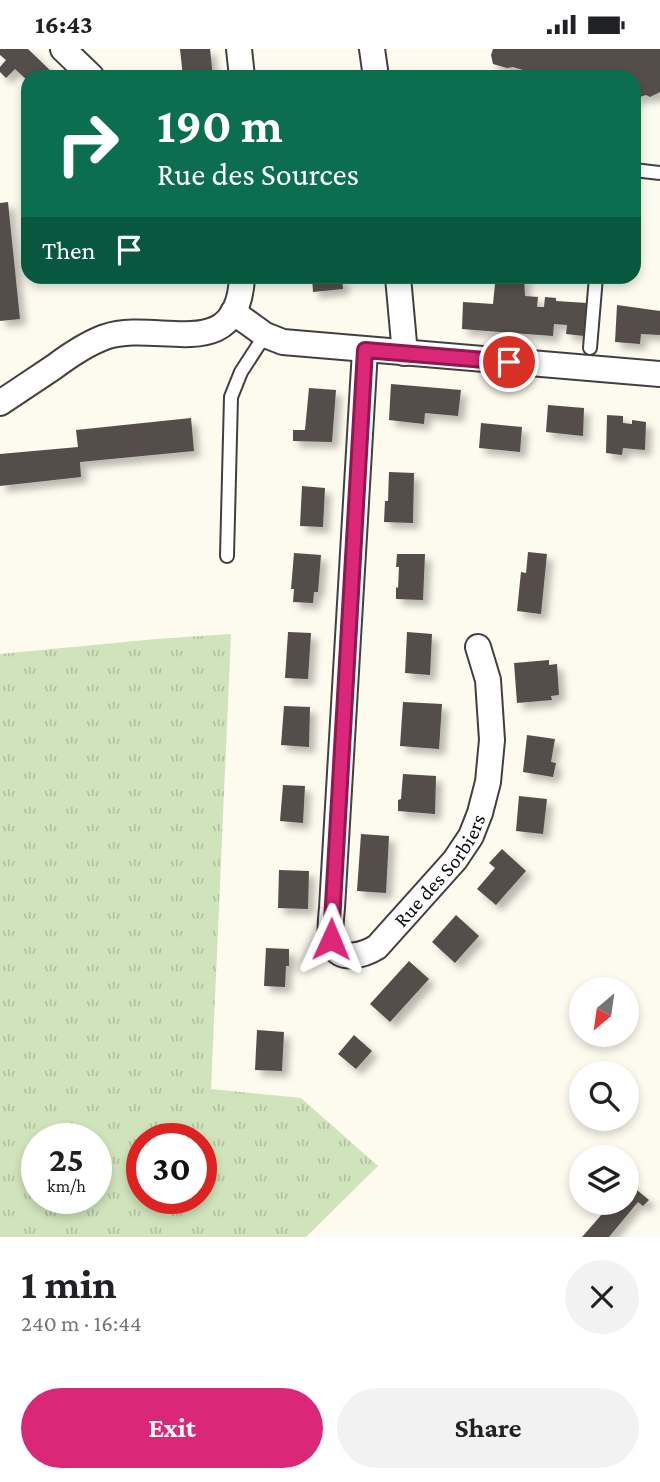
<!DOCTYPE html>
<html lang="en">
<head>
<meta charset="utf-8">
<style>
	:root { --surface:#fff; --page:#f2f2f2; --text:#202124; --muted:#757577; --accent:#db2777 }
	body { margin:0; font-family:"Crimson Pro",serif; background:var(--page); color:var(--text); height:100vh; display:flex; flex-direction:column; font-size:26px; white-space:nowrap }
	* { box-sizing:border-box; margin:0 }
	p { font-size:23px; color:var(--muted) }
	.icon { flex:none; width:38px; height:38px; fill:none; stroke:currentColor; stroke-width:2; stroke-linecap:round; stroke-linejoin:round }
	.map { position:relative; height:1188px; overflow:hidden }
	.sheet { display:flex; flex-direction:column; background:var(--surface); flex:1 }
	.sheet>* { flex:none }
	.guide { position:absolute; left:21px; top:21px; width:620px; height:214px; border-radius:21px; box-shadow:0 4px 10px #0003; background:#0b6e4f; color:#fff; overflow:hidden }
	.needle { width:46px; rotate:209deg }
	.buttons { position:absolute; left:569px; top:928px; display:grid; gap:14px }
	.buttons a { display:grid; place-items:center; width:70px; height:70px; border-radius:50%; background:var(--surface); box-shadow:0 4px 10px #0003; font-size:35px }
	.speed { position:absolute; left:21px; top:1074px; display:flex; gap:14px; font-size:35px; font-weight:700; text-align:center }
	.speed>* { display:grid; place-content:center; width:91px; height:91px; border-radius:50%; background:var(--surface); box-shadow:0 4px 10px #0003; line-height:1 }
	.speed small { font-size:18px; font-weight:400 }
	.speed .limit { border:10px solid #d22; background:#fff; color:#111 }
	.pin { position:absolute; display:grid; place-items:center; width:60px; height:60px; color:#fff; margin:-30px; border:4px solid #fff; border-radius:50%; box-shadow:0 2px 7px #0007 }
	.me { position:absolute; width:77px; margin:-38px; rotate:1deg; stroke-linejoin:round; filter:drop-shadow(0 0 5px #0008) }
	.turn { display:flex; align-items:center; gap:24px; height:147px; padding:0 21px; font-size:32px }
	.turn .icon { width:91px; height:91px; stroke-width:2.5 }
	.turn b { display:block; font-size:49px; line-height:60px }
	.then { display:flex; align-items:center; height:66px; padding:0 21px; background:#0003; gap:14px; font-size:26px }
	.round { display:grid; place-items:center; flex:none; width:74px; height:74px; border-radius:37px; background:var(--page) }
	.overview { display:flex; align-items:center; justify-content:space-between; height:119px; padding:0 21px }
	h1 { font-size:42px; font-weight:700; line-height:52px }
	.action { display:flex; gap:14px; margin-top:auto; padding:14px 21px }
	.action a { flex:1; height:80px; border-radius:42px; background:var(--accent); color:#fff; font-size:28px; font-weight:700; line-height:80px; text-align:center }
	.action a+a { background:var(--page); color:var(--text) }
	.status { display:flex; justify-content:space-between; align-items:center; height:49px; padding:0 35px; background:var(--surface); direction:ltr }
	.status svg { height:19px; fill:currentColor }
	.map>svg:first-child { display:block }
	.grass { fill:url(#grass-tufts); fill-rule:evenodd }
	.building { fill:#544e4a; filter:url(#shadow) }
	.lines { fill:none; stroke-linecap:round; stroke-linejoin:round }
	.lane-casing { stroke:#404040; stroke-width:16 }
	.street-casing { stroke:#404040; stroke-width:28 }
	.lane { stroke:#fff; stroke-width:12 }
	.street { stroke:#fff; stroke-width:24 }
	.route-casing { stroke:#8e194d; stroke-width:18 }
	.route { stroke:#db2777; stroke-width:12 }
	.labels { text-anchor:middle; stroke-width:7; stroke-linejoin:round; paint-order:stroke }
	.street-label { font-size:21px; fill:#0d0d0d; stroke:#fff }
</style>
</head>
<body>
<div class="status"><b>16:43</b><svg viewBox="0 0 49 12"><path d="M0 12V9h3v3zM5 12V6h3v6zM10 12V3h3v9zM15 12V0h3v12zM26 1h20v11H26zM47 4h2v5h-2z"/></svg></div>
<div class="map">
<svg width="660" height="1188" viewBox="0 0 660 1188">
	<defs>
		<pattern id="grass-tufts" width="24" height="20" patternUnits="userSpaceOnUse" patternTransform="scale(1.75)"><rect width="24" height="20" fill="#d0e4bb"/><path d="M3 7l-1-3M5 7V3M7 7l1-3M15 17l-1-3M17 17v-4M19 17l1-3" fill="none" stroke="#b1c2a0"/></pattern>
		<filter id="shadow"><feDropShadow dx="6" dy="6" stdDeviation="3.5" flood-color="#0004"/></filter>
	</defs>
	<rect width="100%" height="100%" fill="#fdfaee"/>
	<!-- grass -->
	<path class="grass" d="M231 585 211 1040 301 1049 378 1117 306 1188H0V605L156 590ZM37 1090H96V1150H37ZM142 1090H201V1150H142Z"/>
	<!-- building -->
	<g class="building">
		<polygon points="0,0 28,0 57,28 28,28 28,32 15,20 6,29 0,23 0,18 6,11 0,6"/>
		<polygon points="180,0 210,0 213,28 183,28"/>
		<polygon points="493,0 660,0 660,43 650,48 646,46 634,50 634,28 554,28 548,24 541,25 530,21 526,22 513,18 507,19 493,15 491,6"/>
		<polygon points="8,153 20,270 0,272 0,154"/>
		<polygon points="312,228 342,228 343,240 313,243"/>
		<polygon points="498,228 524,228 525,247 538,248 537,258 544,258 545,248 556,249 556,252 587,254 584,287 566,285 567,276 554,275 553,287 462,280 463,253 493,255 495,235 497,235"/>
		<polygon points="617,256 660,262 660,286 641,285 640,295 615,293"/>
		<polygon points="391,335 461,341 458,367 425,364 424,375 389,371"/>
		<polygon points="309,339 336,341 332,393 293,392 293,381 305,381"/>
		<polygon points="548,356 584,359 583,387 546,383"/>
		<polygon points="607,366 623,367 623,374 632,375 632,371 646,373 645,401 623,399 622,406 606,404"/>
		<polygon points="191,369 194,402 80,413 81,428 0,437 0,405 78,398 76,381"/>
		<polygon points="481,374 522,378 520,403 479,399"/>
		<polygon points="389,423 414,424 413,474 384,473 385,452 388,452"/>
		<polygon points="302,437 325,439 323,478 300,477"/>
		<polygon points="528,503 547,505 541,565 517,562 521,523 526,524"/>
		<polygon points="294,504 321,506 318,543 314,543 313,554 293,553 294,540 291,540"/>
		<polygon points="397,505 425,505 423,551 396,550 396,538 398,539 399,518 396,518"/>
		<polygon points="288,583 311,584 308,630 285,629"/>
		<polygon points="407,583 432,585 430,626 405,624"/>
		<polygon points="549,611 549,616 557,615 559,646 551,647 552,651 517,654 514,614"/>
		<polygon points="403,653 442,655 439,700 400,697"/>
		<polygon points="284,657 310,658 309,698 281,696"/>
		<polygon points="527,686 555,690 551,713 556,714 553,728 523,723"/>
		<polygon points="403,725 436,727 435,765 398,762 398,751 401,750"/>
		<polygon points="283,736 305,737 303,774 280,772"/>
		<polygon points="519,747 547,750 543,785 516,782"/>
		<polygon points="361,785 389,787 386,844 357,842"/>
		<polygon points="502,800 526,822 496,856 477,840 495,819 489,814"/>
		<polygon points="279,821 309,822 308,860 278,859"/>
		<polygon points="456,866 479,887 455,914 432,893"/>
		<polygon points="266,899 289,900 289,917 286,917 285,938 264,937"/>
		<polygon points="409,912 429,930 390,973 370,955"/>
		<polygon points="257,981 284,983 282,1022 255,1021"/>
		<polygon points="354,986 372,1002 356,1020 338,1005"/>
		<polygon points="626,1132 649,1151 643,1157 638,1153 609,1188 582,1188 603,1164 601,1163 610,1153 626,1153"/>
	</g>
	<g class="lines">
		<defs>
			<g id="lane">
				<polyline points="634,121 660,124"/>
				<polyline points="590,299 596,228"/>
				<polyline points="227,507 231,348 241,323 265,286"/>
			</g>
			<g id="street">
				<polyline points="63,0 91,27"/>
				<polyline points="239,0 242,28"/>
				<polyline points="372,0 376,28"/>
				<polyline points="398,228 404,294 404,304"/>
				<polyline points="233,263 265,286 283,293 660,325"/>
				<path id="s1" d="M365 301 332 859C331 870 329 884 332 894 339 914 364 906 377 898L455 811 471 787 480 764 488 733 492 691 488 631 478 598"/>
				<path d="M0 354C18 342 36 330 54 318 70 306 86 295 105 288 158 270 238 318 242 228"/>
			</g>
		</defs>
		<!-- lane casing -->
		<use href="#lane" class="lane-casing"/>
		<!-- street casing -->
		<use href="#street" class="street-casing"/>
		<!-- lane -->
		<use href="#lane" class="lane"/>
		<!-- street -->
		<use href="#street" class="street"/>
	</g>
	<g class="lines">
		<defs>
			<polyline id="route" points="331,890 365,301 509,313"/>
		</defs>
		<!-- route casing -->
		<use href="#route" class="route-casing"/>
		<!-- route -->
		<use href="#route" class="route"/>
	</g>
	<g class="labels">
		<!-- street labels -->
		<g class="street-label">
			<text dy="7" stroke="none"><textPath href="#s1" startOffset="746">Rue des Sorbiers</textPath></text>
		</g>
	</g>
</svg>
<div class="buttons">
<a><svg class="needle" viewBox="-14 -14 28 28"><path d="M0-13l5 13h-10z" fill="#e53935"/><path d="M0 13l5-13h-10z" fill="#757577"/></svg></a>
<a><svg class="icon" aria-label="search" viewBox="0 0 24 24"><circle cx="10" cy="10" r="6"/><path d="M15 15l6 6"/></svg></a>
<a><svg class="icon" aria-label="layers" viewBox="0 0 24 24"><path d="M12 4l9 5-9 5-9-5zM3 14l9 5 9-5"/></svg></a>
</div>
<div class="speed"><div>25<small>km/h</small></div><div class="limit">30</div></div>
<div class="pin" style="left:509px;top:313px;background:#d93025"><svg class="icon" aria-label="arrive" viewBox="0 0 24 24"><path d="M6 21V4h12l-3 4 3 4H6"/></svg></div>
<svg class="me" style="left:331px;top:890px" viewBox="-20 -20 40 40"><path d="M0-17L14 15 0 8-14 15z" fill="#db2777" stroke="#fff" stroke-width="4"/></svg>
<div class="guide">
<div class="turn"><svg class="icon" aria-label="right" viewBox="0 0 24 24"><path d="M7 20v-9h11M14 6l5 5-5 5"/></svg><div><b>190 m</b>Rue des Sources</div></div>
<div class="then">Then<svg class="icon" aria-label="arrive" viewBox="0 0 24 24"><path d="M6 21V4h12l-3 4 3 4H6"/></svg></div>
</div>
</div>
<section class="sheet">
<div class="overview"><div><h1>1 min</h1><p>240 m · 16:44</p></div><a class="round"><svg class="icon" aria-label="close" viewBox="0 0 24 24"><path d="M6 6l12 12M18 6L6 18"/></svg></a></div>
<div class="action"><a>Exit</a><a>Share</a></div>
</section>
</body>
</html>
